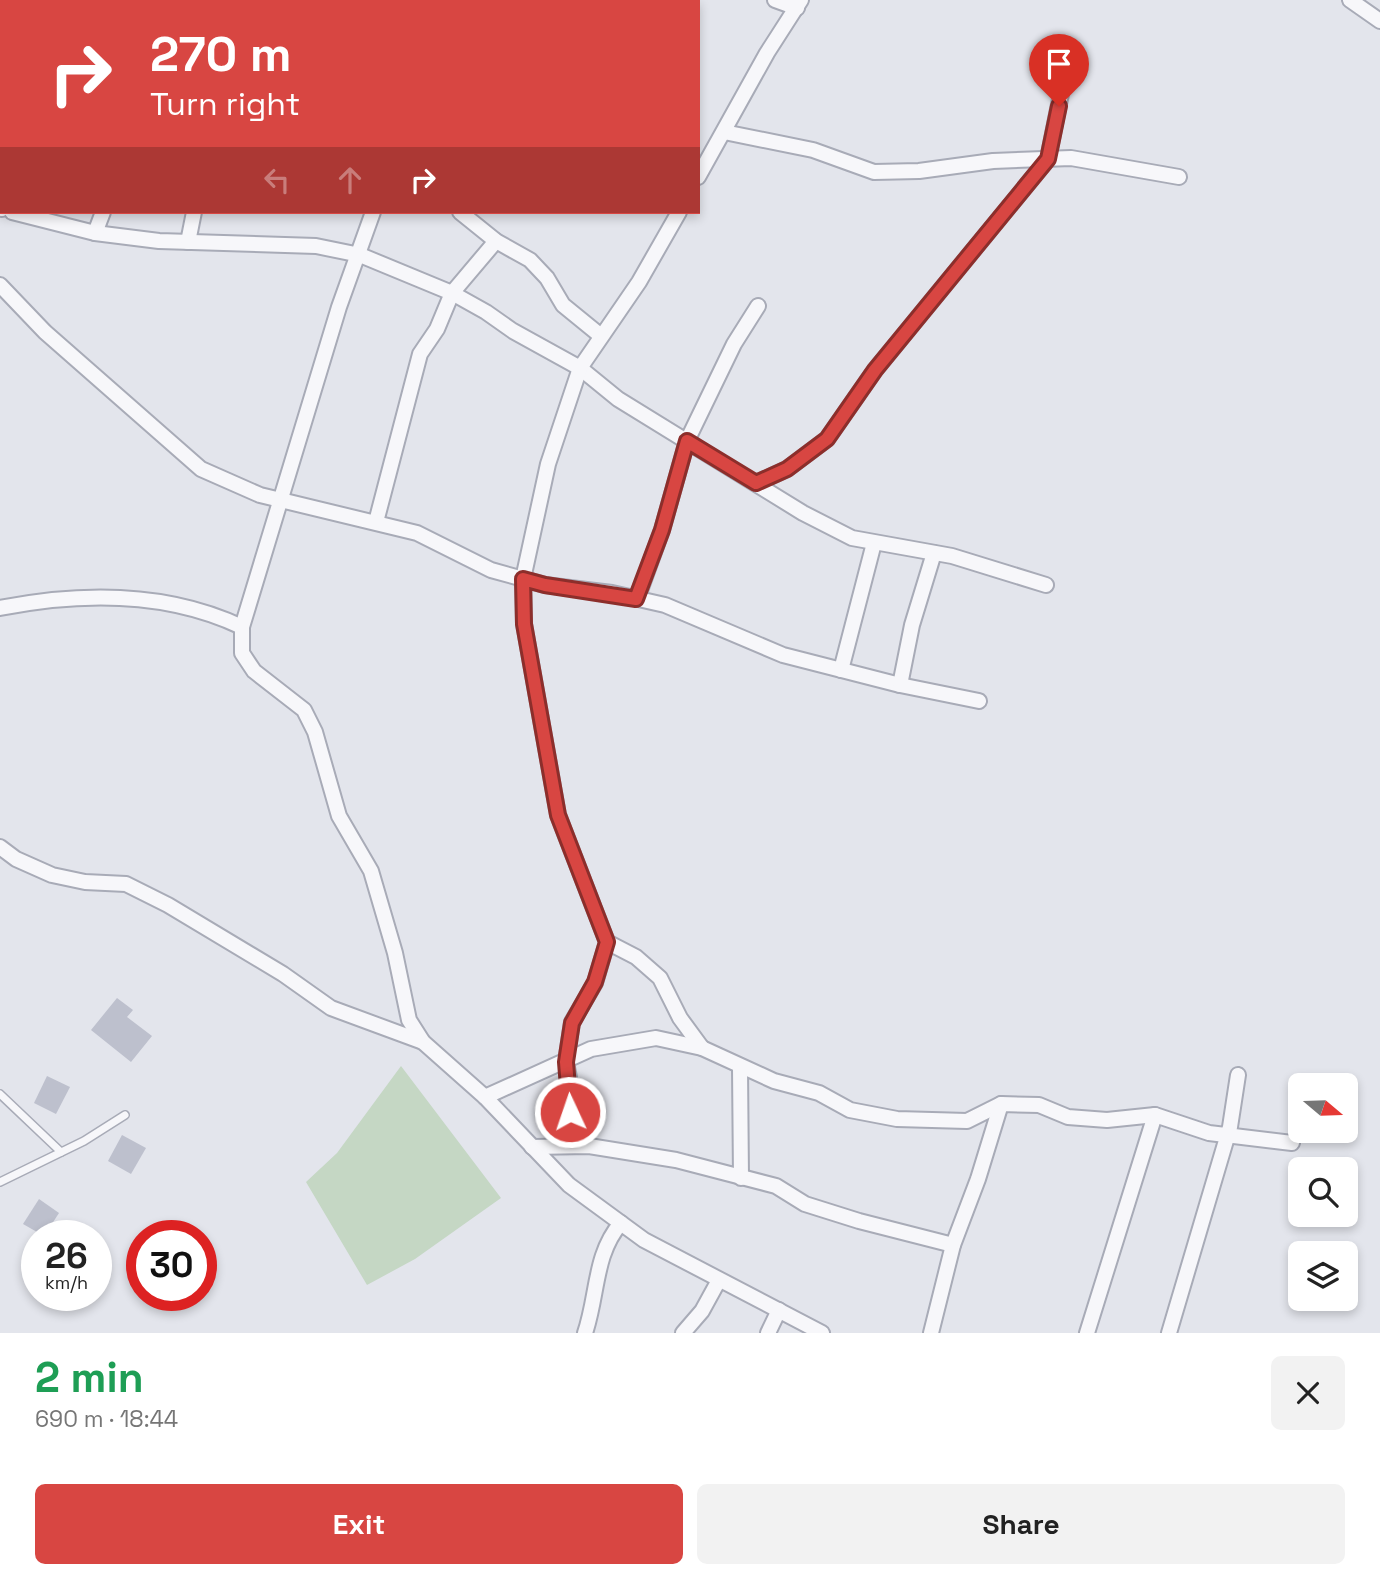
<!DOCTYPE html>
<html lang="en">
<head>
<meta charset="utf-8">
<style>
	:root { --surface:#fff; --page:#f2f2f2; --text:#222; --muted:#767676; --accent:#d84642 }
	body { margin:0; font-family:"Space Grotesk",sans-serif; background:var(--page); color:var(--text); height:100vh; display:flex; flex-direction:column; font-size:26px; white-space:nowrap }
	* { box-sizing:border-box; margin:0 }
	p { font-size:23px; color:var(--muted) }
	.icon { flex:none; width:38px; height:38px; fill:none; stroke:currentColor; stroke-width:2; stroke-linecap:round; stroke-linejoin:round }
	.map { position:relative; height:1333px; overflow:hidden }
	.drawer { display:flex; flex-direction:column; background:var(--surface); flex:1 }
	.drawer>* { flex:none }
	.top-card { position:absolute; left:0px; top:0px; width:700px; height:214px; box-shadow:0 4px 10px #0003; background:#d84642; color:#fff; overflow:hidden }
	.needle { width:46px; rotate:109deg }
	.controls { position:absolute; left:1288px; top:1073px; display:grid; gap:14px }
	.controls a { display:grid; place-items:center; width:70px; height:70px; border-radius:10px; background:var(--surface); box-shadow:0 4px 10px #0003; font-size:35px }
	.speed { position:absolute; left:21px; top:1220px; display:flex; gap:14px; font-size:35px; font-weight:700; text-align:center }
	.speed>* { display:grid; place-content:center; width:91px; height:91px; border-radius:50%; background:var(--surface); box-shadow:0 4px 10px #0003; line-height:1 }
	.speed small { font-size:18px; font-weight:400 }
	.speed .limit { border:10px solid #d22; background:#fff; color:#111 }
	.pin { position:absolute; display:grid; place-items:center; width:60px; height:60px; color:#fff; margin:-72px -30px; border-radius:50% 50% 50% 0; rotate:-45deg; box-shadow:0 0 7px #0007 }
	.pin .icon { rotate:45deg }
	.me { position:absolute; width:77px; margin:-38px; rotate:357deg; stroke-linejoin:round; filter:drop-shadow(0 0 5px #0008) }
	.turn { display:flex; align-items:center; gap:24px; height:147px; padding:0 35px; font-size:32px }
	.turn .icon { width:91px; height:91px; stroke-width:2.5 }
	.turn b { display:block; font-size:49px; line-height:60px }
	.lanes { display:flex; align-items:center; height:66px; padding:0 35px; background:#0003; justify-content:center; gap:35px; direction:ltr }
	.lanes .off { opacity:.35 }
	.round { display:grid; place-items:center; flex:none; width:74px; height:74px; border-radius:10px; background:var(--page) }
	.headline { display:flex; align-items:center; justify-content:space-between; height:119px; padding:0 35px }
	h1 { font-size:42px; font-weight:700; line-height:52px; color:#1e9e55 }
	.button { display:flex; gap:14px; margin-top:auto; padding:14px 35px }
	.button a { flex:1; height:80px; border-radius:10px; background:var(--accent); color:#fff; font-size:28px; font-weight:700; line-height:80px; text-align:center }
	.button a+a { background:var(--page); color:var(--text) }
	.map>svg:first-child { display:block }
	.green { fill:#c5d7c4 }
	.building { fill:#bdc0cd }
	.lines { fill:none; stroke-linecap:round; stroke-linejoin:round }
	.service-casing { stroke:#a8abb7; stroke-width:10 }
	.minor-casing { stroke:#a8abb7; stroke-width:18 }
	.service { stroke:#f7f7fa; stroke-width:7 }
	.minor { stroke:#f7f7fa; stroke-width:14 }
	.route-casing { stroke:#8c2e2b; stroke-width:18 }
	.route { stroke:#d84642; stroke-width:12 }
</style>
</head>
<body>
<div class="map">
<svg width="1380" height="1333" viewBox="0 0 1380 1333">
	<rect width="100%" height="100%" fill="#e3e5ec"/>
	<!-- green -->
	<polygon class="green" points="401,1066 501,1198 415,1259 367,1285 306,1182 337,1153"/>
	<!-- building -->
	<g class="building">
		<polygon points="117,998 133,1010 127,1017 152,1036 131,1062 91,1030"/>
		<polygon points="47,1076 70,1087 56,1114 34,1103"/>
		<polygon points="122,1135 146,1148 131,1174 108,1161"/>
		<polygon points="39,1199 59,1213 44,1236 23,1224"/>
	</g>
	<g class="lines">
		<defs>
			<g id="service">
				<polyline points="0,1094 61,1152"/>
				<polyline points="0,1182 84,1141 125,1115"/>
			</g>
			<g id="minor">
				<polyline points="62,0 70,2"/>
				<polyline points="390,0 397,2"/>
				<polyline points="775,0 797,8"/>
				<polyline points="1350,0 1380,21"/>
				<polyline points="260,2 260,0"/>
				<polyline points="438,2 439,0"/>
				<polyline points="724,132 813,150 874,172 919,171 993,161 1071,158 1179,177"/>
				<polyline points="698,177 767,53 801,0"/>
				<polyline points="0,208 2,209"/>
				<polyline points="12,212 95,233 159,241 316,246 360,255 452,293 486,312 513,331 580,368 618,399 803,513 852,538 952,556 1046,585"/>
				<polyline points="373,212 339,307 242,627 242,653 254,671 304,710 315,732 339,816 371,871 395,953 409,1020 423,1042 485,1097 569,1185 644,1240 822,1333"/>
				<polyline points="460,212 496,241 530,260 547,278 563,305 601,336"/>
				<polyline points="95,233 103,212"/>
				<polyline points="188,242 194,212"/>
				<polyline points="0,285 45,332 201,469 260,495 417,533 491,570 545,585 612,593 665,605 783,655 900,685 979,701"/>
				<polyline points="756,483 787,469 827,439 875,370 1048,159 1064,79"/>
				<polyline points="376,522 420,354 437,329 452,293 496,241"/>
				<polyline points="637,599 662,530 687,441 734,344 758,306"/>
				<path d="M0 608C81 592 166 591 242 627"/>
				<polyline points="841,670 874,543"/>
				<polyline points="900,685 912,625 934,553"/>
				<polyline points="0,847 16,859 52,875 85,882 126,884 168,905 283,974 331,1008 423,1042"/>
				<polyline points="607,942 636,957 660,978 680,1018 702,1048"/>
				<polyline points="740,1068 741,1178"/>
				<polyline points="485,1097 591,1049 656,1038 702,1048 774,1081 819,1093 850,1110 897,1119 967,1121 1001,1104 1039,1105 1068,1117 1107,1120 1155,1115 1209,1133 1292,1143"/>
				<polyline points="567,1146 571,1088 566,1062 572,1022 595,983 607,942 558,815 524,624 523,579 548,464 580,368 639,282 679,212"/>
				<polyline points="532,1147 589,1146 676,1160 776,1186 805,1204 859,1221 953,1245"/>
				<path d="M585 1333C598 1295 594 1254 621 1223"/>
				<polyline points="683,1333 702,1311 719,1280"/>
				<polyline points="768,1333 779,1310"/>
				<polyline points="931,1333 953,1245 978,1179 1001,1104"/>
				<polyline points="1087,1333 1155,1115"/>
				<polyline points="1169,1333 1230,1127 1238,1075"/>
			</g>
		</defs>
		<!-- service casing -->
		<use href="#service" class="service-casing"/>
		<!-- minor casing -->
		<use href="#minor" class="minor-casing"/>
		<!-- service -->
		<use href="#service" class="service"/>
		<!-- minor -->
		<use href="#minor" class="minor"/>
	</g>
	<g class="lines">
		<defs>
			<polyline id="route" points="570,1112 566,1062 572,1023 595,982 607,942 558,815 524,624 523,579 545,585 636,599 662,530 687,441 756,483 787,469 827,439 875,370 1048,159 1059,106"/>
		</defs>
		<!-- route casing -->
		<use href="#route" class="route-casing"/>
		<!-- route -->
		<use href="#route" class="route"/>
	</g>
</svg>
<div class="controls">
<a><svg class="needle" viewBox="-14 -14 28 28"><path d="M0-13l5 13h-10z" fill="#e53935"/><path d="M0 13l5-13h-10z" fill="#767676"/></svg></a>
<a><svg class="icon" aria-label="search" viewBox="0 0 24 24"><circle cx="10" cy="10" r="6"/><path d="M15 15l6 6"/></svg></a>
<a><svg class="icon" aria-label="layers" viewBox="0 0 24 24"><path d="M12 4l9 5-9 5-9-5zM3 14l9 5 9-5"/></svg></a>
</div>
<div class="speed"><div>26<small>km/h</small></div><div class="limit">30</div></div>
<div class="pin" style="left:1059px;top:106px;background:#d93025"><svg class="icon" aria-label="arrive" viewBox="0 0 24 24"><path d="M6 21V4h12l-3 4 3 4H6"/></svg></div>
<svg class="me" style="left:570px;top:1112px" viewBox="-20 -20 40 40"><circle r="17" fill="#d84642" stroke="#fff" stroke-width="3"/><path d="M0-11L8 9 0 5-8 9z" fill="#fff"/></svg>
<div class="top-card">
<div class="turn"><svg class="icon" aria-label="right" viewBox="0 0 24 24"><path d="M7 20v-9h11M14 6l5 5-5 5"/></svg><div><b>270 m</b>Turn right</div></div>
<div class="lanes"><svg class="icon off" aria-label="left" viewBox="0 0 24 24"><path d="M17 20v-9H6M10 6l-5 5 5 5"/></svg><svg class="icon off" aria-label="ahead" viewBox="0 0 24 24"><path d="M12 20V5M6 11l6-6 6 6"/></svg><svg class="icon" aria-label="right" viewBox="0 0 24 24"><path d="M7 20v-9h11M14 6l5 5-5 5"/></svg></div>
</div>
</div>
<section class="drawer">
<div class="headline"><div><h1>2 min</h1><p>690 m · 18:44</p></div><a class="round"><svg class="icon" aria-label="close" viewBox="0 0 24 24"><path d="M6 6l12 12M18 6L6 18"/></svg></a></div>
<div class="button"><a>Exit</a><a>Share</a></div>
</section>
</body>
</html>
